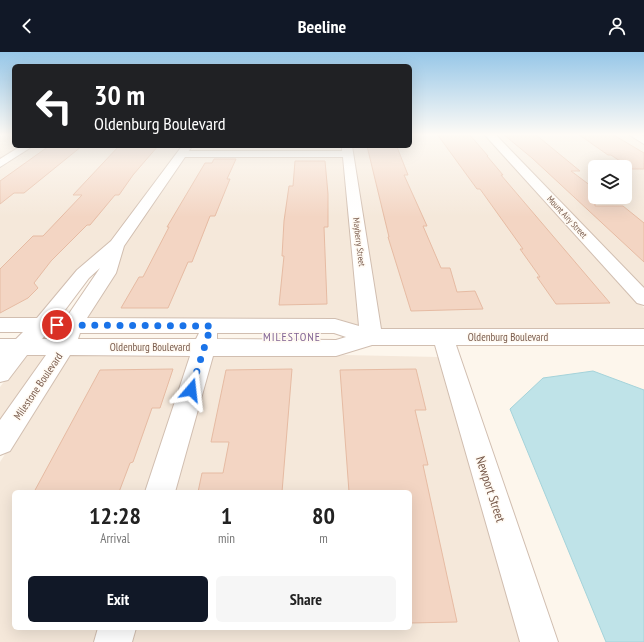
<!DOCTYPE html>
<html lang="en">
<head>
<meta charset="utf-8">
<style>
	:root { --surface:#fff; --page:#f6f6f6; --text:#222; --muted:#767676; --accent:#111827 }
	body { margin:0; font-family:"PT Sans Narrow",sans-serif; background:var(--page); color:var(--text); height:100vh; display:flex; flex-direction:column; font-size:15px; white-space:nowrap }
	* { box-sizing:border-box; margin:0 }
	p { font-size:13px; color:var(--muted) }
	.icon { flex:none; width:22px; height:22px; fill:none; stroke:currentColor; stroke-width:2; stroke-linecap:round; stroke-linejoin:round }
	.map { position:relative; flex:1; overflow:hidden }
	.sheet { position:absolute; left:12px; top:438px; width:400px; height:140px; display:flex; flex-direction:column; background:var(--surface); border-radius:6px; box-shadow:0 4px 16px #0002 }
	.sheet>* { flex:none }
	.top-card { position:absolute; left:12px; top:12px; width:400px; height:84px; border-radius:6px; box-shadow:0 4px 16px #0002; background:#202124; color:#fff; overflow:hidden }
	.fabs { position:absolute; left:588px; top:108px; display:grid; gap:8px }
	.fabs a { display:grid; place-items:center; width:44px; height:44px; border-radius:6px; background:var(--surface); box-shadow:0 4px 16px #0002; font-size:20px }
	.pin { position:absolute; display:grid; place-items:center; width:34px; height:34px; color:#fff; margin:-17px; border:2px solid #fff; border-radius:50%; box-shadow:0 1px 4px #0007 }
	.me { position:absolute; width:44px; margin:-22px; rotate:17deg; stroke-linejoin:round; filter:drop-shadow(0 0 3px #0008) }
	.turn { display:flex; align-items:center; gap:14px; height:84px; padding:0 16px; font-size:18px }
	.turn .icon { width:52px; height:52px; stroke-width:2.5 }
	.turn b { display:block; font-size:28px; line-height:34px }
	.eta { display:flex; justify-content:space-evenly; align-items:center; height:68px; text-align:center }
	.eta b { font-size:24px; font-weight:700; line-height:28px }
	.button { display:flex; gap:8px; margin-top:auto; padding:8px 16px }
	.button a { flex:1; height:46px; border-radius:6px; background:var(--accent); color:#fff; font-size:16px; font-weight:700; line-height:46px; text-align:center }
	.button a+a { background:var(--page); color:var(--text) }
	header { display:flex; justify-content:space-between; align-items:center; height:52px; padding:0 16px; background:var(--accent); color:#fff; font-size:18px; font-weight:700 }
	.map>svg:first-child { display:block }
	.residential { fill:#f5e8da; fill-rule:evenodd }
	.water { fill:#bfe3e8; stroke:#a5d3da }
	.building { fill:#f3d5c3; stroke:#e6bba3 }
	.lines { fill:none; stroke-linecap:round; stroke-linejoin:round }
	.street-casing { stroke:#d1beb0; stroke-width:2 }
	.street { fill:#fff; fill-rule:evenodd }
	.route { stroke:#1a73e8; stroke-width:7; stroke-dasharray:0 12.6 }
	.labels { text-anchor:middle; stroke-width:3; stroke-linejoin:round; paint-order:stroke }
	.far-street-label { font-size:9px; fill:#7a5c4d; stroke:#fffaf3 }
	.street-label { font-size:11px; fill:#7a5c4d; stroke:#fffaf3 }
	.neighbourhood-label { font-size:12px; letter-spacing:1px; fill:#846695; stroke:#fffaf3 }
	.near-street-label { font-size:13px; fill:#7a5c4d; stroke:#fffaf3 }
</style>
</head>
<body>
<header><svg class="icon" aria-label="back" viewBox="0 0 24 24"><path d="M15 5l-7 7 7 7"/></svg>Beeline<svg class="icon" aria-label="person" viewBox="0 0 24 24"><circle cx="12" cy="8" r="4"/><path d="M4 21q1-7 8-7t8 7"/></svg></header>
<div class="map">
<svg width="644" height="590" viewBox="0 0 644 590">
	<rect width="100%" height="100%" fill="#fdf6ec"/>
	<!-- residential -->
	<g class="residential">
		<polygon points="0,82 14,82 14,94 23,94 0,108"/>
		<polygon points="410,82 485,82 644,256 644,277 380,277 352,94 410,94"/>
		<path d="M494 82H628L644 91V238ZM595 115H625V145H595Z"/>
		<polygon points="32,94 182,94 109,192 40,266 0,266 0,115"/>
		<polygon points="185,104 343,104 360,274 335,266 86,266 124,192"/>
		<polygon points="344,303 439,305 522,590 130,590 134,576 410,576 410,440 173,440 212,304 337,304"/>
		<polygon points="24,304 48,304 0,372 0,335"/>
		<polygon points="68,304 191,304 146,440 14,440 14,576 100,576 95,590 0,590 0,410"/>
	</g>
	<!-- water -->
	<polygon class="water" points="593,319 644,338 644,590 606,590 510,357 543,326"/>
	<!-- building -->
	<g class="building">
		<polygon points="437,82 469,82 488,104 487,104 503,123 501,123 610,251 556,252 537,225 540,225 520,197 523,197 480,137 477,137"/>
		<polygon points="503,82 535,82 580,119 571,119 595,137 595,154 623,154 644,171 644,210 532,106"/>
		<polygon points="578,82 612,82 644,101 644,117 632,117 611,103 608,103"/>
		<polygon points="49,94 82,94 24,141 14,141 0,152 0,129"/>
		<polygon points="119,94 158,94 133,123 119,143 115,143 90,173 87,173 51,209 34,231 38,236 28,246 0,261 0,217 33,184 43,184 82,143 73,143"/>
		<polygon points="367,94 397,95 408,123 404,123 427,174 423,174 441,216 450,216 457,240 475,239 483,257 411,259 388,185 389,185"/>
		<polygon points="214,107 236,107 227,127 230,127 215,164 210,164 192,210 188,210 168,256 121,256 139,225 143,225 169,175 167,175 205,111 212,111"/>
		<polygon points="295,109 325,109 328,142 328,175 324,175 327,252 279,253 284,204 282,204 284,169 289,134 293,134"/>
		<polygon points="173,317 160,356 152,356 133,410 130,411 119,440 34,440 100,318"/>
		<polygon points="292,317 282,440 198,440 202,421 223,421 229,390 211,390 226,318"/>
		<polygon points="416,317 426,358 415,358 428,413 423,413 457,570 410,571 410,440 349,440 340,318"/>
	</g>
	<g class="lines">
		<defs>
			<g id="street">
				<polygon points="484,82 495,82 644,236 644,253 637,251"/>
				<polygon points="628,82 640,82 644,85 644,92"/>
				<polygon points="21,94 33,94 0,115 0,107"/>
				<path d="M182 94H192L189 99H342V94H352L381 277H644V293H456L558 590H520L435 293H372L336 304H213L175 440H145L190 304 70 303 10 399 0 403V368L46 303H27L8 328 0 330V287H16L23 280H0V266H37L77 218 111 189ZM185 105H343L359 274 335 267 87 266 116 221 124 194ZM100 216 66 266H59L89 226ZM48 280H59L56 287H42ZM80 281H199L196 287H78ZM217 281H334L346 285 336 288 217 287Z"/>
				<polygon points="98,576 136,576 132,590 94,590"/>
			</g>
		</defs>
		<!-- street casing -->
		<use href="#street" class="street-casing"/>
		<!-- street -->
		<use href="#street" class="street"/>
	</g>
	<!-- sky -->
	<linearGradient id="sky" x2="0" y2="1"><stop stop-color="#97c7e8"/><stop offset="0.5" stop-color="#fefbf6"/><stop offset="1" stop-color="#fefbf6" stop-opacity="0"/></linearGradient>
	<rect width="644" height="165" fill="url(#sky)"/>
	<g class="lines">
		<!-- route -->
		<polyline class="route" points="57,273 211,274 191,338"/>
	</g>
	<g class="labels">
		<!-- far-street labels -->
		<g class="far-street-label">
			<text transform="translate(567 165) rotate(47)" y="3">Mount Airy Street</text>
			<text transform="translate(359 190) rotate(83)" y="3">Mayberry Street</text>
		</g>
		<!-- street labels -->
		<g class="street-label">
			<text x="508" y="289">Oldenburg Boulevard</text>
			<text x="150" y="299">Oldenburg Boulevard</text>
			<text transform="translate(38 334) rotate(-56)" y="4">Milestone Boulevard</text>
		</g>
		<!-- neighbourhood labels -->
		<g class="neighbourhood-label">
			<text x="292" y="289">MILESTONE</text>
		</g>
		<!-- near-street labels -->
		<g class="near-street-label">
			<text transform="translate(491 437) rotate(72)" y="5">Newport Street</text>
		</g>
	</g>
</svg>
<div class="fabs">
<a><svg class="icon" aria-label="layers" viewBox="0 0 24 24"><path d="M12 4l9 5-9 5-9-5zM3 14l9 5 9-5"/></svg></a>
</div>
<div class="pin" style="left:57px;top:273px;background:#d93025"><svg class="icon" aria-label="arrive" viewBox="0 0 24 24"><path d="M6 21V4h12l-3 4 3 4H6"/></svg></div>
<svg class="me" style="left:191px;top:338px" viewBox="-20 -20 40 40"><path d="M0-17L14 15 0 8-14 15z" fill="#1a73e8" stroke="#fff" stroke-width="4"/></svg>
<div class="top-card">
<div class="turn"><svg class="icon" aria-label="left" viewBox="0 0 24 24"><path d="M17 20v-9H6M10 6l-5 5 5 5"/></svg><div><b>30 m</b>Oldenburg Boulevard</div></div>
</div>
<section class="sheet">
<div class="eta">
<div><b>12:28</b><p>Arrival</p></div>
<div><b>1</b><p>min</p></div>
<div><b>80</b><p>m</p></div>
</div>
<div class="button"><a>Exit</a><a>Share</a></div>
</section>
</div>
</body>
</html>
